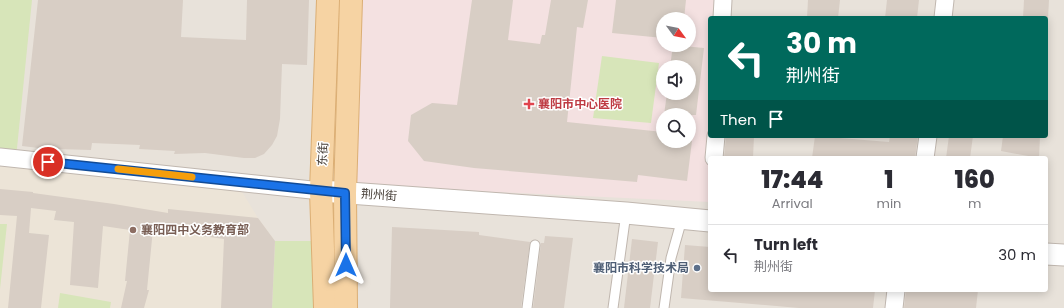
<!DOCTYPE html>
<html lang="en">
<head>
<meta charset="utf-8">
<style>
	:root { --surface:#fff; --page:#f2f2f3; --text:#2b2b33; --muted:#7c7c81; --line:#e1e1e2 }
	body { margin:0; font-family:Poppins,"Noto Sans SC",sans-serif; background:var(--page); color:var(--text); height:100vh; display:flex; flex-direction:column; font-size:15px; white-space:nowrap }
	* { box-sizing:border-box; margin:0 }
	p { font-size:13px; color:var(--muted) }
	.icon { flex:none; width:22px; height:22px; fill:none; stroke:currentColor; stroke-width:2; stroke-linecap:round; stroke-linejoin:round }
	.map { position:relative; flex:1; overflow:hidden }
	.drawer { position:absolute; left:708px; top:156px; width:340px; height:136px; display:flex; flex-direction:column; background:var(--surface); border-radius:4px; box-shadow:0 2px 10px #0003 }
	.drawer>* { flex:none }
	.guide { position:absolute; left:708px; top:16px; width:340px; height:122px; border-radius:4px; box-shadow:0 2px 10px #0003; background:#00695c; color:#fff; overflow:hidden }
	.needle { width:26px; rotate:122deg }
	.fabs { position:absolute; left:656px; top:12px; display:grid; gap:8px }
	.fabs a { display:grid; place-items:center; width:40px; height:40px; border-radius:50%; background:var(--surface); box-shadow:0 2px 10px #0003; font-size:20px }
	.pin { position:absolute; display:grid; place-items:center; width:34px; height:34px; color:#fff; margin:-17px; border:2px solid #fff; border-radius:50%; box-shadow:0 1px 4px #0007 }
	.me { position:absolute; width:44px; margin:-22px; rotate:0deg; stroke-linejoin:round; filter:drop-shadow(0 0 3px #0008) }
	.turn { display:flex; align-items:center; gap:14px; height:84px; padding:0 12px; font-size:18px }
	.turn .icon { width:52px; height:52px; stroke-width:2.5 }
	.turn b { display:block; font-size:28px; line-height:34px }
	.then { display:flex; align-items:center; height:38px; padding:0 12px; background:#0003; gap:8px; font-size:15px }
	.eta { display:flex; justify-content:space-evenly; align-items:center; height:68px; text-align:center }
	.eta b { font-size:24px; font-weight:800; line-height:28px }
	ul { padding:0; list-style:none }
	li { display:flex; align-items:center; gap:12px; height:60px; padding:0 12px; border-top:1px solid var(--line) }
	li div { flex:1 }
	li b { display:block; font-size:15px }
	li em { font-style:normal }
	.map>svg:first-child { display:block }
	.residential { fill:#e8e2da; fill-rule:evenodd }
	.education { fill:#ece4d7 }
	.medical { fill:#f4e1e1; fill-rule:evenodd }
	.green { fill:#d7e5b9 }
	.building { fill:#d8cec5 }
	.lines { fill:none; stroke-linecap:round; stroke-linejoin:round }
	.service-casing { stroke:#c0b7af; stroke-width:11 }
	.minor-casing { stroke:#c0b7af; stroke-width:19 }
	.tertiary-casing { stroke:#c0b7af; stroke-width:23 }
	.primary-casing { stroke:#dbae74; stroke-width:24 }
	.service { stroke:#fff; stroke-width:9 }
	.minor { stroke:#fff; stroke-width:17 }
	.tertiary { stroke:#fff; stroke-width:21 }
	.primary { stroke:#f6d3a3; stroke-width:22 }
	.route-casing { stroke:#114b97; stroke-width:10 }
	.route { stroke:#1a73e8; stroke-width:7 }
	.slow { stroke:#f59e0b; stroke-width:7 }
	.health-dot { fill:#e0444e; stroke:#fff; stroke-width:1.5 }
	.education-dot { fill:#8d6e63; stroke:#fff; stroke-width:1.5 }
	.service-dot { fill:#5c6f8a; stroke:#fff; stroke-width:1.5 }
	.labels { text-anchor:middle; stroke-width:3; stroke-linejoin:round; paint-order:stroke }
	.health-label { font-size:12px; font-weight:bold; fill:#be3a42; stroke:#fff; text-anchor:start }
	.street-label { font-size:12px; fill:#49413a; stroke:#fff }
	.education-label { font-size:12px; font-weight:bold; fill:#785e54; stroke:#fff; text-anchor:start }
	.service-label { font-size:12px; font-weight:bold; fill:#4e5e75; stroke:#fff; text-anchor:end }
</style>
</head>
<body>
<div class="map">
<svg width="1064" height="308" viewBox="0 0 1064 308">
	<rect width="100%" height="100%" fill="#f5f1ec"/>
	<!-- residential -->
	<path class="residential" d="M0 0H1064V308H0ZM710 18H1046V136H710ZM663 19H689V45H663ZM663 67H689V93H663ZM663 115H689V141H663ZM710 158H1046V290H710Z"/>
	<!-- education -->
	<polygon class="education" points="0,157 236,182 258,218 275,241 272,308 0,308"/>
	<!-- medical -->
	<path class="medical" d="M351 0H723L722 18H710V202L346 185ZM663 19H689V45H663ZM663 67H689V93H663ZM663 115H689V141H663Z"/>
	<!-- green -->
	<g class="green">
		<polygon points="0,0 32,0 16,158 0,157"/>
		<polygon points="602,56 659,63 651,123 593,118"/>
		<polygon points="0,224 7,224 0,289"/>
		<polygon points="275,241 323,241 325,308 272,308"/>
		<polygon points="60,293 111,302 110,308 58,308"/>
	</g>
	<!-- building -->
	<g class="building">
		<polygon points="38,0 183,0 181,37 246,40 247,0 309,0 307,65 282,64 280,119 277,136 272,145 264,154 255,158 244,158 205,153 174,154 175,151 139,149 140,145 92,143 91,150 56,149 55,150 22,146"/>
		<polygon points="472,0 513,0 508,40 540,44 542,35 545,35 551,0 588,0 583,28 577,27 567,122 663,132 663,141 692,141 687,181 638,175 637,182 474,168 424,161 408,141 411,115 432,103 457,105"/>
		<polygon points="616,0 686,0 684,19 663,19 663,38 612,33"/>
		<polygon points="808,0 840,0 838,18 807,18"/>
		<polygon points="887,0 919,0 917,18 885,18"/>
		<polygon points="1024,0 1049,0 1048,18 1023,18"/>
		<polygon points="673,45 704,48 696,115 664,115 667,93 689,93 689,67 670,67"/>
		<polygon points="726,136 754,136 753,158 724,158"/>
		<polygon points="815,136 889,142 890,136 918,136 915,158 812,158"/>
		<polygon points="949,136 973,136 970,158 946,158"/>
		<polygon points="1003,136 1040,136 1039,158 1001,151"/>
		<polygon points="0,189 33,192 33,193 114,204 168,213 168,209 258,218 275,241 272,308 221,308 224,239 153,229 147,290 149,290 144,308 121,308 127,281 125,281 130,230 103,226 98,288 70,285 74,222 54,220 56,211 31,208 29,233 49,235 41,308 8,308 17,216 0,215"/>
		<polygon points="392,227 479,232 479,235 530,242 521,308 390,308"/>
		<polygon points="545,236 573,238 564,308 533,308 541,243 544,243"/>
		<polygon points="632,239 658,242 650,308 624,308"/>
		<polygon points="685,245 710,247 710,290 875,290 873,308 799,308 681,298"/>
		<polygon points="906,290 978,290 976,308 904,308"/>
	</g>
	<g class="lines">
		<defs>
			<g id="service">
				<polyline points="527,308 535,245"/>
				<polyline points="613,308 626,213"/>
				<polyline points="664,308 671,258 682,219"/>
			</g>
			<g id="minor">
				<polyline points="722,18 723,0"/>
				<polyline points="943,18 945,0"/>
				<polyline points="0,157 321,191"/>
				<polyline points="714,158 716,136"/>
				<polyline points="925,158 928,136"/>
				<polyline points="894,308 896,290"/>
			</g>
			<g id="tertiary">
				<polyline points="321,191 626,213 710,221"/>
				<polyline points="1046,254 1064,255"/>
			</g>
			<g id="primary">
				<polyline points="325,308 321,191 328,0"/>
				<polyline points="346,308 345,193 351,0"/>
			</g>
		</defs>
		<!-- service casing -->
		<use href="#service" class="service-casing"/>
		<!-- minor casing -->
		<use href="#minor" class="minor-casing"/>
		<!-- tertiary casing -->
		<use href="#tertiary" class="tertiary-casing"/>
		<!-- primary casing -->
		<use href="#primary" class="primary-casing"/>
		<!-- service -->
		<use href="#service" class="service"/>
		<!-- minor -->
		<use href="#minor" class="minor"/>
		<!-- tertiary -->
		<use href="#tertiary" class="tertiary"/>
		<!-- primary -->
		<use href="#primary" class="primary"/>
	</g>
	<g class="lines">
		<defs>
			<polyline id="route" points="48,162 345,193 346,265"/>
		</defs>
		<!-- route casing -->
		<use href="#route" class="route-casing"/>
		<!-- route -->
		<use href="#route" class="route"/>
		<!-- slow -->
		<polyline class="slow" points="118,169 192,177"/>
	</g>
	<!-- markers -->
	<path class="health-dot" d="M527 98h4v4h4v4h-4v4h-4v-4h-4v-4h4z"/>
	<circle class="education-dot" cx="133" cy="230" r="4"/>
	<circle class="service-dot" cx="697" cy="268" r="4"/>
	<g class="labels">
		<!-- health labels -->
		<g class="health-label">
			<text x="538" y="108">襄阳市中心医院</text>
		</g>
		<!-- street labels -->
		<g class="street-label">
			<text transform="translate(323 154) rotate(-87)" y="4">东街</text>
			<text transform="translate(379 195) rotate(4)" y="4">荆州街</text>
		</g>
		<!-- education labels -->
		<g class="education-label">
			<text x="141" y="234">襄阳四中义务教育部</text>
		</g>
		<!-- service labels -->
		<g class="service-label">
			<text x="689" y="272">襄阳市科学技术局</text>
		</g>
	</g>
</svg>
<div class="fabs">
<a><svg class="needle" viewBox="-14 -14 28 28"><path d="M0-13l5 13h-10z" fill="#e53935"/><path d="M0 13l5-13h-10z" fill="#7c7c81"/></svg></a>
<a><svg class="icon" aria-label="sound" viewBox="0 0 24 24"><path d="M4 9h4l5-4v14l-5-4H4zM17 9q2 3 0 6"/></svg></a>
<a><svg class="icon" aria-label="search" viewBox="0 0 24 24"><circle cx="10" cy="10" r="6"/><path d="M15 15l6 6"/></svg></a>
</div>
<div class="pin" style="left:48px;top:162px;background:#d93025"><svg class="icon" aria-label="arrive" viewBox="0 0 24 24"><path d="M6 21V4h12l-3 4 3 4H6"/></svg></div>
<svg class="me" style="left:346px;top:265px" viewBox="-20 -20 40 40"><path d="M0-17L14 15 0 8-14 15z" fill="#1a73e8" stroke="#fff" stroke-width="4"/></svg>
<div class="guide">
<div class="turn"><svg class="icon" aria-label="left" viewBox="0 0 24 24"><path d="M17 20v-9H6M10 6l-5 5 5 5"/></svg><div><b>30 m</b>荆州街</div></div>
<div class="then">Then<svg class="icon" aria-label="arrive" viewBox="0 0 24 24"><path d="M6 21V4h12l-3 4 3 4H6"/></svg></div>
</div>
<section class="drawer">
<div class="eta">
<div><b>17:44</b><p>Arrival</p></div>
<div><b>1</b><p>min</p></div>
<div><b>160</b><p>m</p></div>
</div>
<ul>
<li><svg class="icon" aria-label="left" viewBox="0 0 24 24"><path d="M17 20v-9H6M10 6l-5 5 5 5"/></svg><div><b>Turn left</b><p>荆州街</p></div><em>30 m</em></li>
</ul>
</section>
</div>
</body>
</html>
